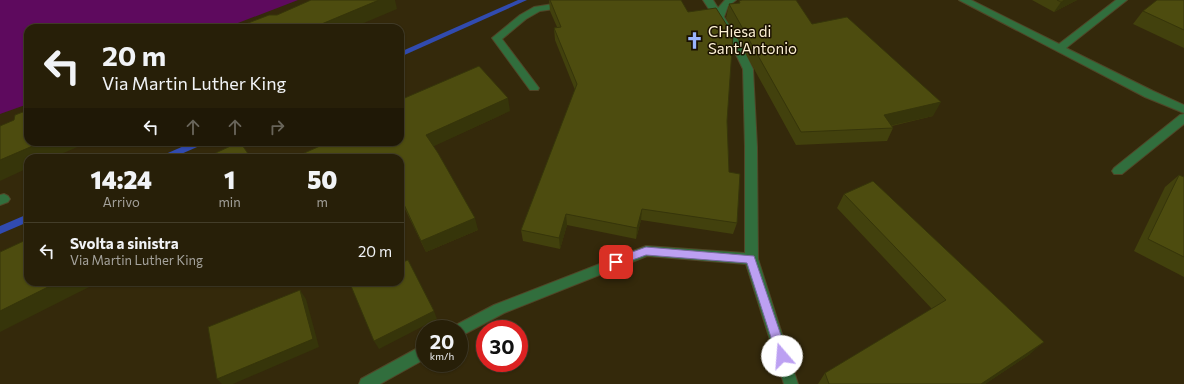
<!DOCTYPE html>
<html lang="it">
<head>
<meta charset="utf-8">
<style>
	:root { --surface:#271f08; --page:#332c16; --text:#f1f3f6; --muted:#a4a29c; --line:#433d29 }
	body { margin:0; font-family:Commissioner,sans-serif; background:var(--page); color:var(--text); height:100vh; display:flex; flex-direction:column; font-size:15px; white-space:nowrap }
	* { box-sizing:border-box; margin:0 }
	p { font-size:13px; color:var(--muted) }
	.icon { flex:none; width:22px; height:22px; fill:none; stroke:currentColor; stroke-width:2; stroke-linecap:round; stroke-linejoin:round }
	.map { position:relative; flex:1; overflow:hidden }
	.side { position:absolute; left:24px; top:154px; width:380px; height:132px; display:flex; flex-direction:column; background:var(--surface); border-radius:12px; box-shadow:0 1px 3px #0004,0 0 0 1px var(--line) }
	.side>* { flex:none }
	.banner { position:absolute; left:24px; top:24px; width:380px; height:122px; border-radius:12px; box-shadow:0 1px 3px #0004,0 0 0 1px var(--line); background:#271f08; color:var(--text); overflow:hidden }
	.speed { position:absolute; left:416px; top:320px; display:flex; gap:8px; font-size:20px; font-weight:700; text-align:center }
	.speed>* { display:grid; place-content:center; width:52px; height:52px; border-radius:50%; background:var(--surface); box-shadow:0 1px 3px #0004,0 0 0 1px var(--line); line-height:1 }
	.speed small { font-size:10px; font-weight:400 }
	.speed .limit { border:6px solid #d22; background:#fff; color:#111 }
	.pin { position:absolute; display:grid; place-items:center; width:34px; height:34px; color:#fff; margin:-17px; border-radius:8px; box-shadow:0 2px 6px #0006 }
	.me { position:absolute; width:44px; margin:-22px; rotate:342deg; stroke-linejoin:round; filter:drop-shadow(0 0 3px #0008) }
	.turn { display:flex; align-items:center; gap:14px; height:84px; padding:0 12px; font-size:18px }
	.turn .icon { width:52px; height:52px; stroke-width:2.5 }
	.turn b { display:block; font-size:28px; line-height:34px }
	.lanes { display:flex; align-items:center; height:38px; padding:0 12px; background:#0003; justify-content:center; gap:20px; direction:ltr }
	.lanes .off { opacity:.35 }
	.eta { display:flex; justify-content:space-evenly; align-items:center; height:68px; text-align:center }
	.eta b { font-size:24px; font-weight:800; line-height:28px }
	ul { padding:0; list-style:none }
	li { display:flex; align-items:center; gap:12px; height:56px; padding:0 12px; border-top:1px solid var(--line) }
	li div { flex:1 }
	li b { display:block; font-size:15px }
	li em { font-style:normal }
	.map>svg:first-child { display:block }
	.green { fill:#5e0a5e }
	.lines { fill:none; stroke-linecap:round; stroke-linejoin:round }
	.stream { fill:#314baf; fill-rule:evenodd }
	.minor-casing { stroke:#504527; stroke-width:2 }
	.minor { fill:#316e3d; fill-rule:evenodd }
	.wall { fill:#42410d }
	.shaded-wall { fill:#36350a }
	.building { fill:#4d4c0f; stroke:#36350a }
	.route { fill:#bca0f2; stroke:#7a689d }
	.labels { text-anchor:middle; stroke-width:3; stroke-linejoin:round; paint-order:stroke }
	.poi-label { font-size:15px; fill:#fdf1d5; stroke:#1a1100; text-anchor:start }
</style>
</head>
<body>
<div class="map">
<svg width="1184" height="384" viewBox="0 0 1184 384">
	<rect width="100%" height="100%" fill="#34290b"/>
	<!-- green -->
	<polygon class="green" points="0,0 298,0 225,28 28,28 28,104 0,114"/>
	<g class="lines">
		<!-- stream -->
		<g class="stream">
			<polygon points="518,0 527,0 400,57 400,52"/>
			<polygon points="193,142 205,142 204,144 172,158 160,158 161,156"/>
			<polygon points="28,214 28,222 0,234 0,226"/>
		</g>
		<defs>
			<g id="minor">
				<polygon points="579,0 602,0 597,3 540,11 526,19 502,39 539,88 538,90 530,90 492,38 520,15 534,7"/>
				<polygon points="703,0 713,0 718,8 725,0 736,0 728,6 724,17 739,40 753,69 757,147 758,259 798,384 784,384 746,264 647,256 504,313 459,337 459,329 453,329 454,326 494,305 646,246 745,253 745,147 743,69 729,40"/>
				<polygon points="959,0 971,0 1059,44 1116,0 1127,0 1066,48 1153,91 1184,105 1184,113 1145,97"/>
				<polygon points="1184,114 1184,124 1122,174 1114,174 1112,171 1114,168 1180,115"/>
				<polygon points="4,194 8,196 10,199 8,202 0,205 0,195"/>
				<polygon points="425,344 425,359 380,384 359,384 361,379"/>
			</g>
		</defs>
		<!-- minor casing -->
		<use href="#minor" class="minor-casing"/>
		<!-- minor -->
		<use href="#minor" class="minor"/>
	</g>
	<!-- wall -->
	<g class="wall">
		<polygon points="549,0 727,121 729,172 737,223 733,234 641,220 636,239 567,225 560,249 523,241 521,230 575,90 555,40 554,28 557,27 550,11"/>
		<polygon points="1032,0 1077,0 1054,12"/>
		<polygon points="1184,0 1184,48 1133,24 1143,11"/>
		<polygon points="739,1 812,24 933,116 892,126 893,128 887,141 796,145 726,18 729,4 739,3"/>
		<polygon points="510,111 433,146 478,230 426,252 404,207 400,210 400,158"/>
		<polygon points="1179,175 1184,177 1184,277 1134,251 1165,187"/>
		<polygon points="844,194 1030,354 985,384 818,384 825,373 932,309 837,208"/>
	</g>
	<!-- shaded-wall -->
	<g class="shaded-wall">
		<polygon points="379,0 395,0 397,9 352,28 312,28"/>
		<polygon points="1065,0 1077,0 1054,12 1061,2"/>
		<polygon points="508,98 510,111 430,148 426,135"/>
		<polygon points="941,102 933,116 880,128 884,115"/>
		<polygon points="42,142 89,142 52,158 28,158 28,168 0,181 0,160"/>
		<polygon points="400,196 404,207 400,210"/>
		<polygon points="642,209 641,220 636,239 637,228"/>
		<polygon points="566,214 567,225 560,249 559,238"/>
		<polygon points="475,218 478,230 426,252 421,241"/>
		<polygon points="58,282 99,282 0,332 0,311"/>
		<polygon points="300,290 306,299 319,347 233,384 222,384 217,379"/>
		<polygon points="434,311 437,319 379,349 374,341"/>
		<polygon points="1044,342 1030,354 985,384 981,384"/>
	</g>
	<!-- building -->
	<g class="building">
		<polygon points="311,0 379,0 312,28 235,28 269,15 277,15"/>
		<polygon points="550,0 681,0 688,12 716,8 733,35 727,121 729,172 740,174 737,223 642,209 637,228 566,214 559,238 521,230 577,84 554,28 561,27"/>
		<polygon points="742,0 796,0 812,24 847,17 941,102 884,115 893,128 801,132 729,4 740,3 739,1"/>
		<polygon points="1057,0 1065,0 1061,2"/>
		<polygon points="1157,0 1184,0 1184,30 1143,11"/>
		<polygon points="479,66 508,98 426,135 438,153 475,218 421,241 400,196 400,158 293,158 329,142 400,142 400,100"/>
		<polygon points="28,110 28,142 42,142 0,160 0,126 14,120 15,115"/>
		<polygon points="239,142 240,142 251,158 205,158"/>
		<polygon points="1179,175 1184,177 1184,257 1148,239"/>
		<polygon points="873,181 1044,342 981,384 829,384 825,373 946,300 844,194"/>
		<polygon points="28,239 28,282 58,282 0,311 0,252"/>
		<polygon points="408,260 434,311 374,341 351,286 360,282 400,282 400,263"/>
		<polygon points="300,290 313,339 217,379 208,327"/>
	</g>
	<!-- route -->
	<polygon class="route" points="646,247 754,256 788,356 786,360 782,361 778,360 777,356 747,263 646,255 616,266 613,265 611,262 613,259"/>
	<!-- icons -->
	<defs>
		<symbol id="church-bare" viewBox="-9 -9 18 18"><path d="M-1.2-6h2.4v3.5h3.3v2.4h-3.3V6h-2.4V-.1h-3.3v-2.4h3.3Z" fill="#9ab5fd" stroke="#1a1100" stroke-width="2.5" paint-order="stroke"/></symbol>
	</defs>
	<g fill-rule="evenodd">
		<use href="#church-bare" x="682" y="28" width="25" height="25"/>
	</g>
	<g class="labels">
		<!-- poi labels -->
		<g class="poi-label">
			<text x="708" y="37">CHiesa di<tspan x="708" dy="17">Sant'Antonio</tspan></text>
		</g>
	</g>
</svg>
<div class="speed"><div>20<small>km/h</small></div><div class="limit">30</div></div>
<div class="pin" style="left:616px;top:262px;background:#d93025"><svg class="icon" aria-label="arrive" viewBox="0 0 24 24"><path d="M6 21V4h12l-3 4 3 4H6"/></svg></div>
<svg class="me" style="left:782px;top:356px" viewBox="-20 -20 40 40"><circle r="19" fill="#fff"/><path d="M0-13L10 11 0 6-10 11z" fill="#bca0f2"/></svg>
<div class="banner">
<div class="turn"><svg class="icon" aria-label="left" viewBox="0 0 24 24"><path d="M17 20v-9H6M10 6l-5 5 5 5"/></svg><div><b>20 m</b>Via Martin Luther King</div></div>
<div class="lanes"><svg class="icon" aria-label="left" viewBox="0 0 24 24"><path d="M17 20v-9H6M10 6l-5 5 5 5"/></svg><svg class="icon off" aria-label="ahead" viewBox="0 0 24 24"><path d="M12 20V5M6 11l6-6 6 6"/></svg><svg class="icon off" aria-label="ahead" viewBox="0 0 24 24"><path d="M12 20V5M6 11l6-6 6 6"/></svg><svg class="icon off" aria-label="right" viewBox="0 0 24 24"><path d="M7 20v-9h11M14 6l5 5-5 5"/></svg></div>
</div>
<section class="side">
<div class="eta">
<div><b>14:24</b><p>Arrivo</p></div>
<div><b>1</b><p>min</p></div>
<div><b>50</b><p>m</p></div>
</div>
<ul>
<li><svg class="icon" aria-label="left" viewBox="0 0 24 24"><path d="M17 20v-9H6M10 6l-5 5 5 5"/></svg><div><b>Svolta a sinistra</b><p>Via Martin Luther King</p></div><em>20 m</em></li>
</ul>
</section>
</div>
</body>
</html>
